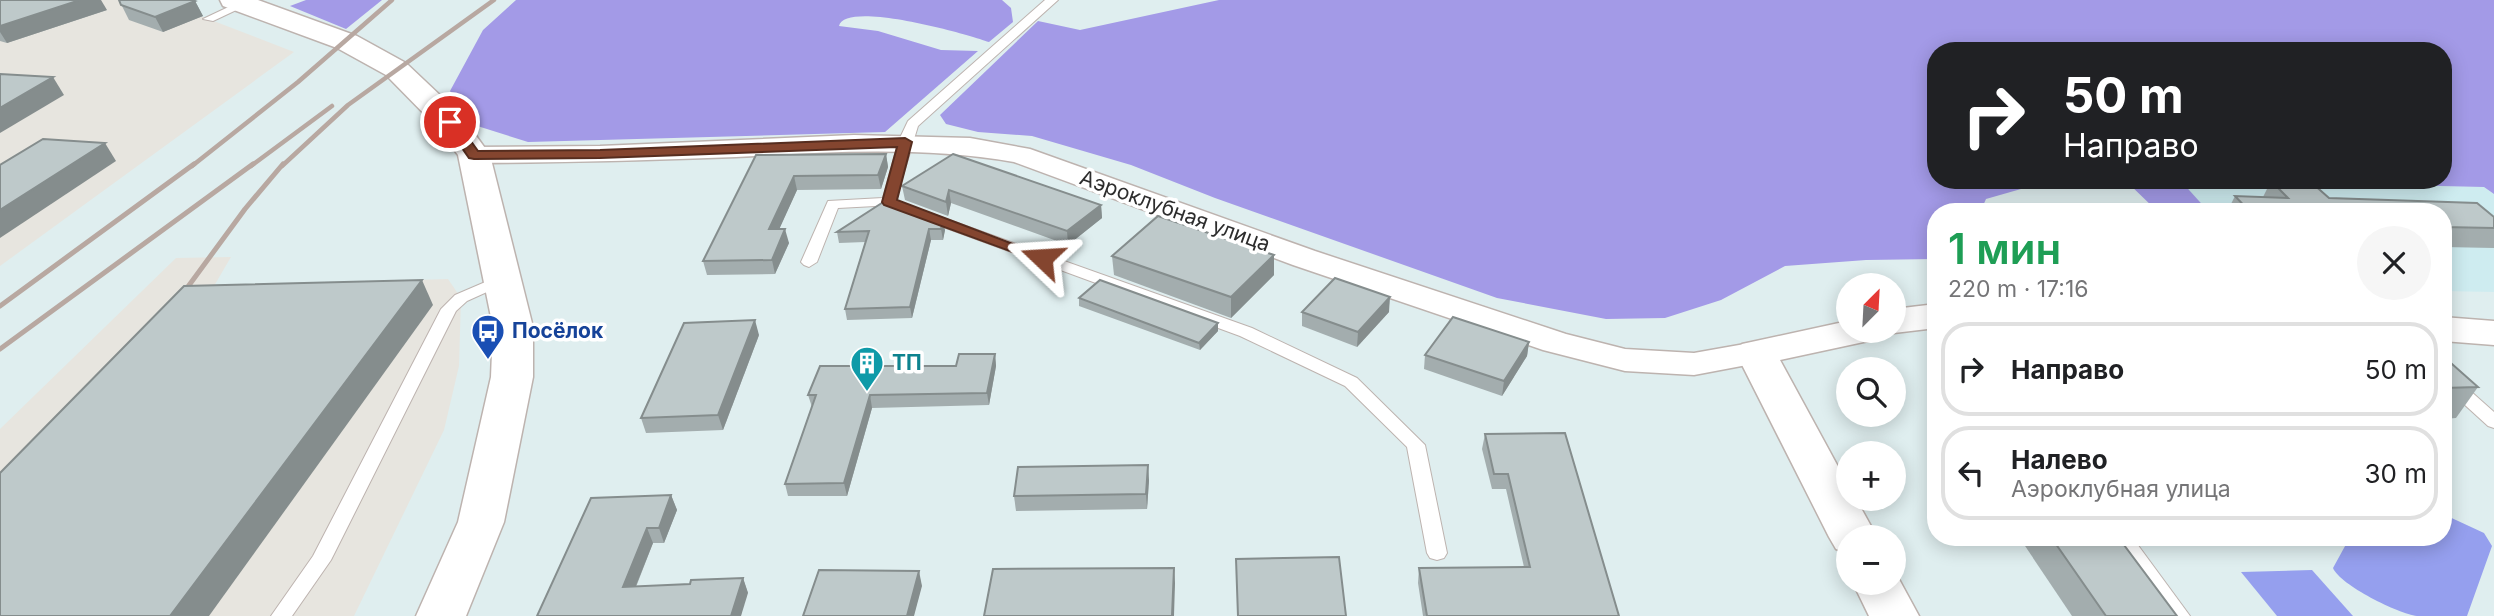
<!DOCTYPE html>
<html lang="ru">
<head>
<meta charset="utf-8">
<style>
	:root { --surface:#fff; --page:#f6f6f6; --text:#202124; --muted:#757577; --line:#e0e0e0 }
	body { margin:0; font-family:Inter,sans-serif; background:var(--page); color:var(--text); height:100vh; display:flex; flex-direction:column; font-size:26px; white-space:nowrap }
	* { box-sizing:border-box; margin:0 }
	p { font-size:23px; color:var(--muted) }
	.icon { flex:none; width:38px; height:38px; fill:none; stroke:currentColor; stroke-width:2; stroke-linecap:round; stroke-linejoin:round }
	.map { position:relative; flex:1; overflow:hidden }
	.side { position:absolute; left:1927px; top:203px; width:525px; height:343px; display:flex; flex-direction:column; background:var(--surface); border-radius:28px; box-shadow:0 4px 18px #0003 }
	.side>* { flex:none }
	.top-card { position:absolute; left:1927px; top:42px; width:525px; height:147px; border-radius:28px; box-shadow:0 4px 18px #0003; background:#202124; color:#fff; overflow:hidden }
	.needle { width:46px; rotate:24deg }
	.tools { position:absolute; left:1836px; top:273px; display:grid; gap:14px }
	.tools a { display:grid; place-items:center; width:70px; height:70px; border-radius:50%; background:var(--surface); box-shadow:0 4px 18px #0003; font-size:35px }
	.pin { position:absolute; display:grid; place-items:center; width:60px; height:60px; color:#fff; margin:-30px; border:4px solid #fff; border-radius:50%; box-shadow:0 2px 7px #0007 }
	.me { position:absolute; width:77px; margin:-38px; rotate:290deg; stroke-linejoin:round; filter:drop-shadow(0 0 5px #0008) }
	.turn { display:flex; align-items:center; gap:24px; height:147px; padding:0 21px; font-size:32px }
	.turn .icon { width:91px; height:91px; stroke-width:2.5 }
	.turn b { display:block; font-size:49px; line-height:60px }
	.round { display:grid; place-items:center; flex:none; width:74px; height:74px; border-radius:37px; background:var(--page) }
	.head { display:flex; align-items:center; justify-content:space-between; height:119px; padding:0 21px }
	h1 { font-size:42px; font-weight:600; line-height:52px; color:#1e9e55 }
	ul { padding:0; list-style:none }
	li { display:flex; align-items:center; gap:21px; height:94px; margin:0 14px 10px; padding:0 7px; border:4px solid var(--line); border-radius:28px }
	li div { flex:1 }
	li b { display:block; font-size:26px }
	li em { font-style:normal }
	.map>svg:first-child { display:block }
	.industrial { fill:#e7e5df }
	.education { fill:#ceecf0 }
	.green { fill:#a39ae7 }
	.pitch { fill:#959fee }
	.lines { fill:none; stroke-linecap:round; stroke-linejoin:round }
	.lane-casing { stroke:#bdb3af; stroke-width:2 }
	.street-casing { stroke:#bdb3af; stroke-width:3 }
	.secondary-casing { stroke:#bdb3af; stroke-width:3 }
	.lane { fill:#fff; fill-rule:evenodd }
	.street { fill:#fff; fill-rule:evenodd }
	.secondary { fill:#fff; fill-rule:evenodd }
	.rail-far1 { stroke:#b8a8a1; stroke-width:4.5 }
	.rail { stroke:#b8a8a1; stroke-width:5 }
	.wall { fill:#a3adae }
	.shaded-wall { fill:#858d8d }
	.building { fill:#bec9ca; stroke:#858d8d; stroke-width:2 }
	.route { fill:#84452f; stroke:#562d1f; stroke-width:2 }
	.labels { text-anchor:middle; stroke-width:7; stroke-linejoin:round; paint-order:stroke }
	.street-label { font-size:21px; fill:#2d2d2d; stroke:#fff }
	.transit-label { font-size:21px; font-weight:bold; fill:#164399; stroke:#fff; text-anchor:start }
	.culture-label { font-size:21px; font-weight:bold; fill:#0d838f; stroke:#fff; text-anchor:start }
</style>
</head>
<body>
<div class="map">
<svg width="2494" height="616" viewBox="0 0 2494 616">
	<rect width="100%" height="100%" fill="#dfeeef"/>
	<!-- industrial -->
	<g class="industrial">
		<polygon points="0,0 159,0 294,52 0,266"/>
		<polygon points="231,257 214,286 448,279 461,298 459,366 444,430 354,616 0,616 0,429 176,258"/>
	</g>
	<!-- education -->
	<polygon class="education" points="2179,180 2484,187 2494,194 2494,292 2443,291 2443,212 2209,212"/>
	<!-- green -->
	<g class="green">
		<polygon points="306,0 382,0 346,29 290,6"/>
		<path d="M516 0H1002L1011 8 1013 22 989 42C964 33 845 0 839 26L878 31 941 50 978 51 885 132 528 142 471 124 450 91 483 30Z"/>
		<polygon points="1219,0 2494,0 2494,194 2484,187 2180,180 2209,212 2158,212 2125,180 2443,180 2443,51 1936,51 1936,180 2023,180 2021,189 1986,199 1982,208 1989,212 1936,212 1935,259 1866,260 1785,266 1721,300 1665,318 1606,319 1497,298 1215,198 1131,165 1032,136 978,132 946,124 940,115 1038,21 1080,30"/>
	</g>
	<!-- pitch -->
	<g class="pitch">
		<path d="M2443 514 2484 533 2492 546 2467 616C2450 616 2433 616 2417 616 2399 614 2340 585 2333 568L2350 537H2443Z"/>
		<polygon points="2312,570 2353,616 2277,616 2241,572"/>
	</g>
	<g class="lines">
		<defs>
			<g id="lane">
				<polygon points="1045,0 1058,0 918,126 894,205 838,208 817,262 809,267 804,265 801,262 828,201 883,198 899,140 908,121"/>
				<polygon points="239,2 249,4 213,21 203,19"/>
				<polygon points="924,211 1252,328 1357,378 1425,445 1447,553 1444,558 1437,560 1430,558 1427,553 1407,447 1345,386 1240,336 919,218 917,215"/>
				<polygon points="504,274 512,279 509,282 467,301 456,311 331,560 292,616 271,616 313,556 441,309 455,295"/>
				<polygon points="2443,371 2449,372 2494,412 2494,428 2488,426 2443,385"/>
				<polygon points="2112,537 2132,537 2190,616 2169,616"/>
			</g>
			<path id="street" d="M854 135 970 138 1030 149 1315 251 1566 334 1625 349 1694 353 1756 342 1768 345 1773 353 1768 361 1694 375 1625 371 1543 350 1293 265 1014 162C922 146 828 152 736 157 649 160 562 163 474 163L464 161 460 155 464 149 474 147 600 146Z"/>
			<g id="secondary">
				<polygon points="220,0 258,0 357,36 406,63 461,115 490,155 533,327 533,377 504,522 466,616 416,616 458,522 491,377 493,327 458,155 439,129 386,75 337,48 223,6"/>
				<polygon points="1936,304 1936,328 1894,333 1886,331 1894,331 1894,309"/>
				<polygon points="2443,317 2494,321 2494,345 2443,341"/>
				<polygon points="1848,321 1848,331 1879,331 1873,340 1780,360 1848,485 1848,499 1856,499 1877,537 1848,537 1848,553 1836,549 1829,537 1736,353 1742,344"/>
				<polygon points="1894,570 1919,616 1869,616 1853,583 1894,583"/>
			</g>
		</defs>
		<!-- lane casing -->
		<use href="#lane" class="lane-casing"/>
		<!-- street casing -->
		<use href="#street" class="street-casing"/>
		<!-- secondary casing -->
		<use href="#secondary" class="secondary-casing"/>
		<!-- lane -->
		<use href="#lane" class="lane"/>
		<!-- street -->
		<use href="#street" class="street"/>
		<!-- secondary -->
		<use href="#secondary" class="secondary"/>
		<!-- rail-far1 -->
		<g class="rail-far1">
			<polyline points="192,166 298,82 392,0"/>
			<polyline points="251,166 332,106"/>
			<polyline points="282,166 348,105 494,0"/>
		</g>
		<!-- rail -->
		<g class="rail">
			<polyline points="176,303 245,209 283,164"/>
			<polyline points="0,306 194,164"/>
			<polyline points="0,349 253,164"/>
		</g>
	</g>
	<!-- wall -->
	<g class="wall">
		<polygon points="0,0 107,10 7,43 0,41"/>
		<polygon points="119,0 195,1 203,16 163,32 129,20"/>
		<polygon points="886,154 888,167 881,189 797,190 779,229 789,243 775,274 707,275 703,261 756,155"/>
		<polygon points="953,154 1101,205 1102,218 1068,245 951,203 948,216 905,200 902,186"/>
		<polygon points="2271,181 2329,198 2494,217 2494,248 2443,247 2443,212 2227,212 2235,196 2263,197"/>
		<polygon points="888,199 945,230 943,240 931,240 912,318 847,320 845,309 865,242 839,243 837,232"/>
		<polygon points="1112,256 1274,275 1231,318 1114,275"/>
		<polygon points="1079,298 1218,331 1200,350 1079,306"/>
		<polygon points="1302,312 1389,312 1357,347 1302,326"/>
		<polygon points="759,335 723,430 646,433 641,418"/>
		<polygon points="1529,342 1527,356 1502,396 1424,369 1425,355"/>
		<polygon points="995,354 996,366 989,405 872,408 847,496 788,496 785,484 812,407 808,395 956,366"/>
		<polygon points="2443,356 2478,387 2456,418 2443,419"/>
		<polygon points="1485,434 1619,616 1423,616 1418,583 1419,568 1524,567 1506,489 1492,489 1482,449"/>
		<polygon points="1149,480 1147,509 1016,511 1014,496"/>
		<polygon points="671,495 677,510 664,543 653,543 636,587 690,584 743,578 748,593 537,616"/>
		<polygon points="2019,537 2118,537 2177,616 2072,616"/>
	</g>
	<!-- shaded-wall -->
	<g class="shaded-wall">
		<polygon points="80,0 101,0 107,10 7,43 0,32 0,26"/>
		<polygon points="195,1 203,16 163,32 155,17"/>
		<polygon points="53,77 64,95 0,133 0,108"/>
		<polygon points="105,143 116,161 0,238 0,210"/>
		<polygon points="886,154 888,167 881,189 878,175"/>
		<polygon points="794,176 797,190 773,243 769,229"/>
		<polygon points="949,190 951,203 948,216 946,202"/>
		<polygon points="1101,205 1102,218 1068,245 1067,231"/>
		<polygon points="943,219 945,230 943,240 941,229"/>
		<polygon points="785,229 789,243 775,274 772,260"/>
		<polygon points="929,229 931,240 912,318 910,307"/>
		<polygon points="1274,255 1274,275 1231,318 1231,297"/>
		<polygon points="422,280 433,305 209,616 170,616"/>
		<polygon points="1390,297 1389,312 1357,347 1358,332"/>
		<polygon points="755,320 759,335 723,430 718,415"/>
		<polygon points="1218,323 1218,331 1200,350 1199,343"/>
		<polygon points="1529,342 1527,356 1502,396 1504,381"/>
		<polygon points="995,354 996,366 989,405 987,393"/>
		<polygon points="870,395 872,408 847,496 844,483"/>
		<polygon points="1148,465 1149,480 1147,509 1146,494"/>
		<polygon points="671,495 677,510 664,543 659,528"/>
		<polygon points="647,528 653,543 629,603 623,587"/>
		<polygon points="1174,568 1175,583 1174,616 1172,616"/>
		<polygon points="919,571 922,586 914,616 907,616"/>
		<polygon points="743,578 748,593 741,616 731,616"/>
	</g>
	<!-- building -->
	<g class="building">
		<polygon points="0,0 80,0 0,26"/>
		<polygon points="119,0 192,0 195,1 155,17 121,5"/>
		<polygon points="0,74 53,77 0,108"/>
		<polygon points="43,139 105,143 0,210 0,165"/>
		<polygon points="886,154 878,175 794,176 769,229 785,229 772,260 703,261 756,155"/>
		<polygon points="953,154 1101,205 1067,231 949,190 946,202 902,186"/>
		<polygon points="2271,181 2312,183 2329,198 2477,203 2494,217 2494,228 2443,227 2443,212 2250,212 2235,196 2288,198"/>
		<polygon points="888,199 943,219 941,229 929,229 910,307 845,309 869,231 837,232"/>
		<polygon points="1158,216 1274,255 1231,297 1112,256"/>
		<polygon points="1335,278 1390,297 1358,332 1302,312"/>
		<polygon points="422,280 170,616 0,616 0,473 184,286"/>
		<polygon points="1100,280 1218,323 1199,343 1079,298"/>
		<polygon points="1453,317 1529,342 1504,381 1425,355"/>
		<polygon points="755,320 718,415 641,418 684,323"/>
		<polygon points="959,354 995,354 987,393 870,395 844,483 785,484 816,395 808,395 820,366 956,366"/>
		<polygon points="2443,356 2478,387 2443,388"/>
		<polygon points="1565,433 1619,616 1427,616 1419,568 1530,567 1508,474 1494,474 1485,434"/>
		<polygon points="1148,465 1146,494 1014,496 1018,467"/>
		<polygon points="671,495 659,528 647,528 623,587 690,584 691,580 743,578 731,616 537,616 591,498"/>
		<polygon points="2051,537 2118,537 2177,616 2106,616"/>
		<polygon points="1339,557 1346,616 1238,616 1236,559"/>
		<polygon points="1174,568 1172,616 984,616 993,569"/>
		<polygon points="819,570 919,571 907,616 803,616"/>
	</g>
	<!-- route -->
	<polygon class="route" points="450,118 455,119 478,151 600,150 905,138 912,142 897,200 1050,258 1047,261 1037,261 884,205 882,202 897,147 600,158 474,159 469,158 444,122"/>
	<!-- icons -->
	<defs>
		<symbol id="bus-pin" viewBox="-11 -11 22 30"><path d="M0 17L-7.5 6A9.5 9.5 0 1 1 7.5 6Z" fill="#1a4fb4" stroke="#fff"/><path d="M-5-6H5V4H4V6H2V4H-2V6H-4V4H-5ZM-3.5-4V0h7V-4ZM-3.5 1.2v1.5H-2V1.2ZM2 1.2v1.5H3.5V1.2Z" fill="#fff"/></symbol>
		<symbol id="building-pin" viewBox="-11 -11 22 30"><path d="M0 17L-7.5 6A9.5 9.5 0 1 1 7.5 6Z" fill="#0f9aa8" stroke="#fff"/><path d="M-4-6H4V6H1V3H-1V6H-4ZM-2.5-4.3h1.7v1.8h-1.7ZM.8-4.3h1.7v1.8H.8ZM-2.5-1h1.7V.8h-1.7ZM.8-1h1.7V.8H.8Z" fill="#fff"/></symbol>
	</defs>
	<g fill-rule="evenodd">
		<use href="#bus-pin" x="469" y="312" width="38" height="52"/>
		<use href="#building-pin" x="848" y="344" width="38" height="52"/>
	</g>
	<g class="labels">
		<!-- street labels -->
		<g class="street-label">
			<text transform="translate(1175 211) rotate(20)" y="7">Аэроклубная улица</text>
		</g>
		<!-- transit labels -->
		<g class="transit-label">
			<text x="512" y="338">Посёлок</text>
		</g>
		<!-- culture labels -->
		<g class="culture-label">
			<text x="892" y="370">ТП</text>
		</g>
	</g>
</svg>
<div class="tools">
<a><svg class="needle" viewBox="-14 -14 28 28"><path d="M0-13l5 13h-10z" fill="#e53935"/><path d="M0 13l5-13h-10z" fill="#757577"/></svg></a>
<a><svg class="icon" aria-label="search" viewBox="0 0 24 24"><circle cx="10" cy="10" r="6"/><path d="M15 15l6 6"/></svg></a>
<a>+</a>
<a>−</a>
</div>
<div class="pin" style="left:450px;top:122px;background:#d93025"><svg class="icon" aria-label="arrive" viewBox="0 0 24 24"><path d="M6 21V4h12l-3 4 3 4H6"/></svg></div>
<svg class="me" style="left:1042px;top:258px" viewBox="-20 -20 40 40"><path d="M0-17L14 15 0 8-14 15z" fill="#84452f" stroke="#fff" stroke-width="4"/></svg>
<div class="top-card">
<div class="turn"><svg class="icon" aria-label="right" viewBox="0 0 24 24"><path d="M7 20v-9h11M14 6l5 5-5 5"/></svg><div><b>50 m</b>Направо</div></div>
</div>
<section class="side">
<div class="head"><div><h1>1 мин</h1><p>220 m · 17:16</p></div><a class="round"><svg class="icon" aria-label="close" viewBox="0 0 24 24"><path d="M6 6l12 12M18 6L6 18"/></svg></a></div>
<ul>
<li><svg class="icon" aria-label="right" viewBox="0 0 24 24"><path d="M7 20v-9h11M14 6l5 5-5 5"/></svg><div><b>Направо</b></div><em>50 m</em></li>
<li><svg class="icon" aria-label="left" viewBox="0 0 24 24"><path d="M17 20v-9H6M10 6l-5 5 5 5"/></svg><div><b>Налево</b><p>Аэроклубная улица</p></div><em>30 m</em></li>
</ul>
</section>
</div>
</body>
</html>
